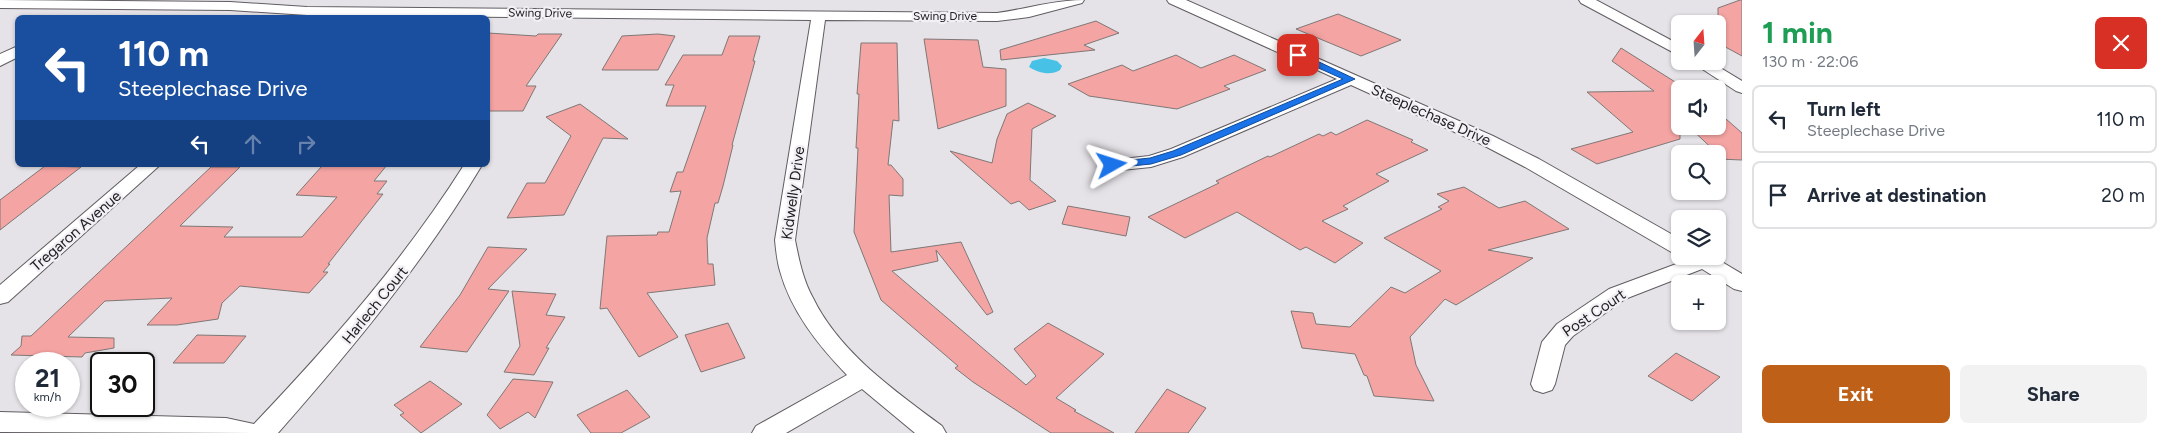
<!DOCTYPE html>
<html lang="en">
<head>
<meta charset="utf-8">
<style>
	:root { --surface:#fff; --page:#f2f2f3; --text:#1f2937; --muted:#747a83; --line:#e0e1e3; --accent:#be6017 }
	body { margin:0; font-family:Figtree,sans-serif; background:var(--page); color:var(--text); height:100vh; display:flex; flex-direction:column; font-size:19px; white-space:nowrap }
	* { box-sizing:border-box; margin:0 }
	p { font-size:16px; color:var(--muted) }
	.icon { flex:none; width:28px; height:28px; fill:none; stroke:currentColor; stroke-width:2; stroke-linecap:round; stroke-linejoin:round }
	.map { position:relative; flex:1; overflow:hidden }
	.sheet { display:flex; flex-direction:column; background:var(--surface); width:425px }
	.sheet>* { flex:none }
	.hud { position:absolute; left:15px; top:15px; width:475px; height:152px; border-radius:8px; box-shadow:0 1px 4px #0004; background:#1a4fa0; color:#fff; overflow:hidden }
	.needle { width:32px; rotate:17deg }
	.fabs { position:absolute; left:1671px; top:15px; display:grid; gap:10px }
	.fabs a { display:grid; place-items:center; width:55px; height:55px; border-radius:8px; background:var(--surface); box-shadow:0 1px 4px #0004; font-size:25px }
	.speed { position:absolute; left:15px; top:352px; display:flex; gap:10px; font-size:25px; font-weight:700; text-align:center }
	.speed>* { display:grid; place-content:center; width:65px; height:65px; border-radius:50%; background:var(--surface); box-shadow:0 1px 4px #0004; line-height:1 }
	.speed small { font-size:12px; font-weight:400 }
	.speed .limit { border:2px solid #111; border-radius:8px; background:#fff; color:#111 }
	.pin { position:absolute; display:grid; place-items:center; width:42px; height:42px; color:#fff; margin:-21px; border-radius:10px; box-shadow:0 2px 8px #0006 }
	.me { position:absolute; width:55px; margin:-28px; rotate:84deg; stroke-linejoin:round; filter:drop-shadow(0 0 4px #0008) }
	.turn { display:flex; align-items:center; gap:18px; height:105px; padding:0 20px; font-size:22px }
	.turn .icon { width:65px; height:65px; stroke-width:2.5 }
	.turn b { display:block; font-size:35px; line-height:42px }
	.lanes { display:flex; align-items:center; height:48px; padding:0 20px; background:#0003; justify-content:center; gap:25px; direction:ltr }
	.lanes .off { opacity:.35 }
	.round { display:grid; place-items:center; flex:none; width:52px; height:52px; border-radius:8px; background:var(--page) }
	.headline { display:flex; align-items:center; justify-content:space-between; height:85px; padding:0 20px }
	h1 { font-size:30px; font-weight:700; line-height:38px; color:#1e9e55 }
	.primary-button { display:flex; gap:10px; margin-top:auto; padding:10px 20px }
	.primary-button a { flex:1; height:58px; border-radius:8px; background:var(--accent); color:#fff; font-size:20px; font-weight:700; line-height:58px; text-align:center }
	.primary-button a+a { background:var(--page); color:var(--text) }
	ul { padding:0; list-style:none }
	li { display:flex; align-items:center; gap:15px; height:68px; margin:0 10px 8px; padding:0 10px; border:2px solid var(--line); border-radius:8px }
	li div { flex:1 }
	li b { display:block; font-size:19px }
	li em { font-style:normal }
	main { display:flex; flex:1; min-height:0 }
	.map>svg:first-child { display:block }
	.water { fill:#47c1e6 }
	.building { fill:#f4a4a2; stroke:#7e7877 }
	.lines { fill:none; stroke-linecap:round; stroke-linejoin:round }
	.street-casing { stroke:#615d62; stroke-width:2 }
	.street { fill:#fff; fill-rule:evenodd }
	.route { fill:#1a73e8; stroke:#114b97 }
	.labels { text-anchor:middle; stroke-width:4.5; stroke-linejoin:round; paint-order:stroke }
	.far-street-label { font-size:12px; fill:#212022; stroke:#f3f0f5 }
	.street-label { font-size:15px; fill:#212022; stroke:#f3f0f5 }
</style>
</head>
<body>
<main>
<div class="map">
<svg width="1742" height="433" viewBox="0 0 1742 433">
	<rect width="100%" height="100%" fill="#e6e3e8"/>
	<!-- water -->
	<path class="water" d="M1044 58 1057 61 1062 66 1060 70C1051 76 1038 73 1029 67L1032 61Z"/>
	<!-- building -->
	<g class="building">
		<polygon points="1740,0 1742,0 1742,56 1718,43 1718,8"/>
		<polygon points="1338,14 1401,40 1361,56 1296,29"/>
		<polygon points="1096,21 1119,33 1084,45 1095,50 1001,60 1000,50"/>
		<polygon points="488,33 536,36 538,34 562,34 526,86 536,86 523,111 488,111"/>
		<polygon points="658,34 675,36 658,70 602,70 622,36"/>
		<polygon points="729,36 760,36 753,61 755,61 732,145 733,145 723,186 718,203 715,203 707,238 708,264 713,264 715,285 647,293 678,337 639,357 607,308 600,309 607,236 657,235 658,232 669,232 681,191 670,192 677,172 683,172 706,106 666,106 674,85 665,85 683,55 722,55"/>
		<polygon points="924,39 978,40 983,67 1006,69 1006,106 938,129"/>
		<polygon points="861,43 897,43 899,121 893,120 888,165 891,165 903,179 903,196 889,195 891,252 961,242 993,312 987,315 936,250 938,261 892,271 1026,385 1036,376 1014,349 1048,323 1104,354 1056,398 1076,410 1074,411 1114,433 1051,433 973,382 955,368 958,366 881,300 854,232 858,148 856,148 859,94 857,94"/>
		<polygon points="1621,48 1680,85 1680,139 1597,164 1571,149 1633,132 1587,92 1654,91 1612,61"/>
		<polygon points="1176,55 1201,68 1234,55 1266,70 1224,86 1230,89 1177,109 1089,96 1068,84 1122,65 1133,71"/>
		<polygon points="1028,103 1056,116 1032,129 1030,180 1056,201 1029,210 1019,201 1011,204 950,151 992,163 997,139 1007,114"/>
		<polygon points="580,104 628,139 603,138 564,215 507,218 527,183 545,183 571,136 546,117"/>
		<polygon points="1718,112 1742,133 1742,160 1718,159 1718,154 1688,126 1718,126"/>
		<polygon points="1367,120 1413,140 1411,142 1428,150 1376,174 1389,181 1343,206 1348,209 1322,221 1363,243 1335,263 1306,247 1300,250 1237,212 1185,238 1148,217 1219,183 1216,181 1268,156 1270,157 1319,134 1323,136 1331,132 1336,135"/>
		<polygon points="387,165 374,181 387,181 377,194 383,194 328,264 330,264 323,272 328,272 309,293 240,286 222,303 218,319 177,325 147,325 172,298 105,301 68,337 114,338 114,348 85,353 82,357 11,355 21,346 22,336 31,336 211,167 240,167 180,226 233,227 224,237 302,237 337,197 296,195 322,166"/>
		<polygon points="45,166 81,167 0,230 0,200"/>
		<polygon points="1464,187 1499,208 1525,201 1569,229 1488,250 1533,258 1456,305 1445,299 1410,337 1416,365 1434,401 1374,396 1367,376 1364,375 1355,354 1302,348 1291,311 1313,313 1316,324 1350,327 1391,287 1405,293 1441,271 1384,238 1442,209 1438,207 1449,201 1437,194"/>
		<polygon points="1068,206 1130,217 1126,236 1062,224"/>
		<polygon points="488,247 527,249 488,289 509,291 467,352 420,347 460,295"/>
		<polygon points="512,291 556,294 546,315 565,317 546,348 549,348 534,375 504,372 520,346"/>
		<polygon points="728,323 745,358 701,372 685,335"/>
		<polygon points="197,335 246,336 224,363 173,363"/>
		<polygon points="1676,353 1720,377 1692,401 1648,376"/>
		<polygon points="513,379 553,382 535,418 528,412 500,429 487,415"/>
		<polygon points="430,381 462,404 421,433 400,415 404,413 394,405"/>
		<polygon points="1167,389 1206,408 1188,433 1135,433"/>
		<polygon points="627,390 650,417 621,433 591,433 577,415"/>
	</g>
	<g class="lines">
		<defs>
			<g id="street">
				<path d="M0 0 230 2 307 7 997 13C1026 9 1054 0 1084 0L1082 3 1029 17 997 21 825 20 795 240C799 260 803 280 813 298 839 352 895 391 942 426L946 433H915L862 389 786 433H752L756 426 847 375C818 345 791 311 780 271 777 261 776 250 775 240L811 20 307 15 230 10 0 8Z"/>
				<polygon points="1167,0 1186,0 1493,136 1539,159 1680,239 1680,254 1673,253 1525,167 1481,144 1351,85 1183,157 1151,167 1112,171 1105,169 1103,165 1105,161 1149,156 1171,149 1337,79 1169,3"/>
				<polygon points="1579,0 1596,0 1680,45 1680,56 1581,3"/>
				<polygon points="18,46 18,57 0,66 0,54"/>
				<polygon points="1690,61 1709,61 1742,81 1742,93 1736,91"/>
				<polygon points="140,165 160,165 8,302 0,304 0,285"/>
				<path d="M464 165H482C424 262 353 348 278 433L0 432V412L226 418 254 424C331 343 404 260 464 165Z"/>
				<polygon points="1685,256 1712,256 1742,274 1742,291 1734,289 1702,269 1625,299 1573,336 1565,345 1555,384 1552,390 1543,393 1534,390 1531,384 1542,342 1557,324 1609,289 1687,260"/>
			</g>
		</defs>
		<!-- street casing -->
		<use href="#street" class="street-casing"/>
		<!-- street -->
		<use href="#street" class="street"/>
	</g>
	<!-- route -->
	<polygon class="route" points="1298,52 1355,79 1181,155 1151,164 1112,168 1107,165 1112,162 1150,158 1173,151 1343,79 1294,57 1293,55"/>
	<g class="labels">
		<!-- far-street labels -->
		<g class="far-street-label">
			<text transform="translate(540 13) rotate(1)" y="4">Swing Drive</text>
			<text x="945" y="20">Swing Drive</text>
		</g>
		<!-- street labels -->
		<g class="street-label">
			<text transform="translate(1431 115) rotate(24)" y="5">Steeplechase Drive</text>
			<text transform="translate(793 193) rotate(-82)" y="5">Kidwelly Drive</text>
			<text transform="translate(76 231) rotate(-41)" y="5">Tregaron Avenue</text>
			<text transform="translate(375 305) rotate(-51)" y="5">Harlech Court</text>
			<text transform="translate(1594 313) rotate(-34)" y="5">Post Court</text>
		</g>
	</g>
</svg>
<div class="fabs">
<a><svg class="needle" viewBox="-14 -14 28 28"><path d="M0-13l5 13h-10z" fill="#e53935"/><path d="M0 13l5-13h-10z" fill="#747a83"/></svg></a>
<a><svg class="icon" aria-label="sound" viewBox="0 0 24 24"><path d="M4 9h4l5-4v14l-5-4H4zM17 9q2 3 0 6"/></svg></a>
<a><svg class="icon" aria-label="search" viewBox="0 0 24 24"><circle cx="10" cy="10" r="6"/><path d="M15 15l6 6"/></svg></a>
<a><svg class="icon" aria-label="layers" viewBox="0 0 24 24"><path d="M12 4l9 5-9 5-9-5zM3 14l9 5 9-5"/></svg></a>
<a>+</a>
</div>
<div class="speed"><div>21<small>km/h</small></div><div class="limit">30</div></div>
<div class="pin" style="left:1298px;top:55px;background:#d93025"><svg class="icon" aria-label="arrive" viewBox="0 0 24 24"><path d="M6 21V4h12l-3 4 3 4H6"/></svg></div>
<svg class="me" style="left:1112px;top:165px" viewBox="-20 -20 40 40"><path d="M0-17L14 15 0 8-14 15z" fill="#1a73e8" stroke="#fff" stroke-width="4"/></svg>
<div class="hud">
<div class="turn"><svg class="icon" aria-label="left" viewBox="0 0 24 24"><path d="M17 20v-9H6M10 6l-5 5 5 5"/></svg><div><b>110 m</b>Steeplechase Drive</div></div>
<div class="lanes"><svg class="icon" aria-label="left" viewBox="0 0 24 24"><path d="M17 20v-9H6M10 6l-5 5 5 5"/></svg><svg class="icon off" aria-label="ahead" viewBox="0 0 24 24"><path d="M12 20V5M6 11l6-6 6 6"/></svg><svg class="icon off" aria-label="right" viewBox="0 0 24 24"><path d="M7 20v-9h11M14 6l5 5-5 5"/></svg></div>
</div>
</div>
<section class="sheet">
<div class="headline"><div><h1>1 min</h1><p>130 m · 22:06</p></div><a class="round" style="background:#d93025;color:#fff"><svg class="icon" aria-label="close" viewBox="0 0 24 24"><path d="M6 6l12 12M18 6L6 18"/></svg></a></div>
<ul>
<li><svg class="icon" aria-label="left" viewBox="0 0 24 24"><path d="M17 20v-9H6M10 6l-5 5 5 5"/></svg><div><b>Turn left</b><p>Steeplechase Drive</p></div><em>110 m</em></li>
<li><svg class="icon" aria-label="arrive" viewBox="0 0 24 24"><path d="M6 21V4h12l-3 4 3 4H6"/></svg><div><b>Arrive at destination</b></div><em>20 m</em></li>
</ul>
<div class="primary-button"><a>Exit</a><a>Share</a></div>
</section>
</main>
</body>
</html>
